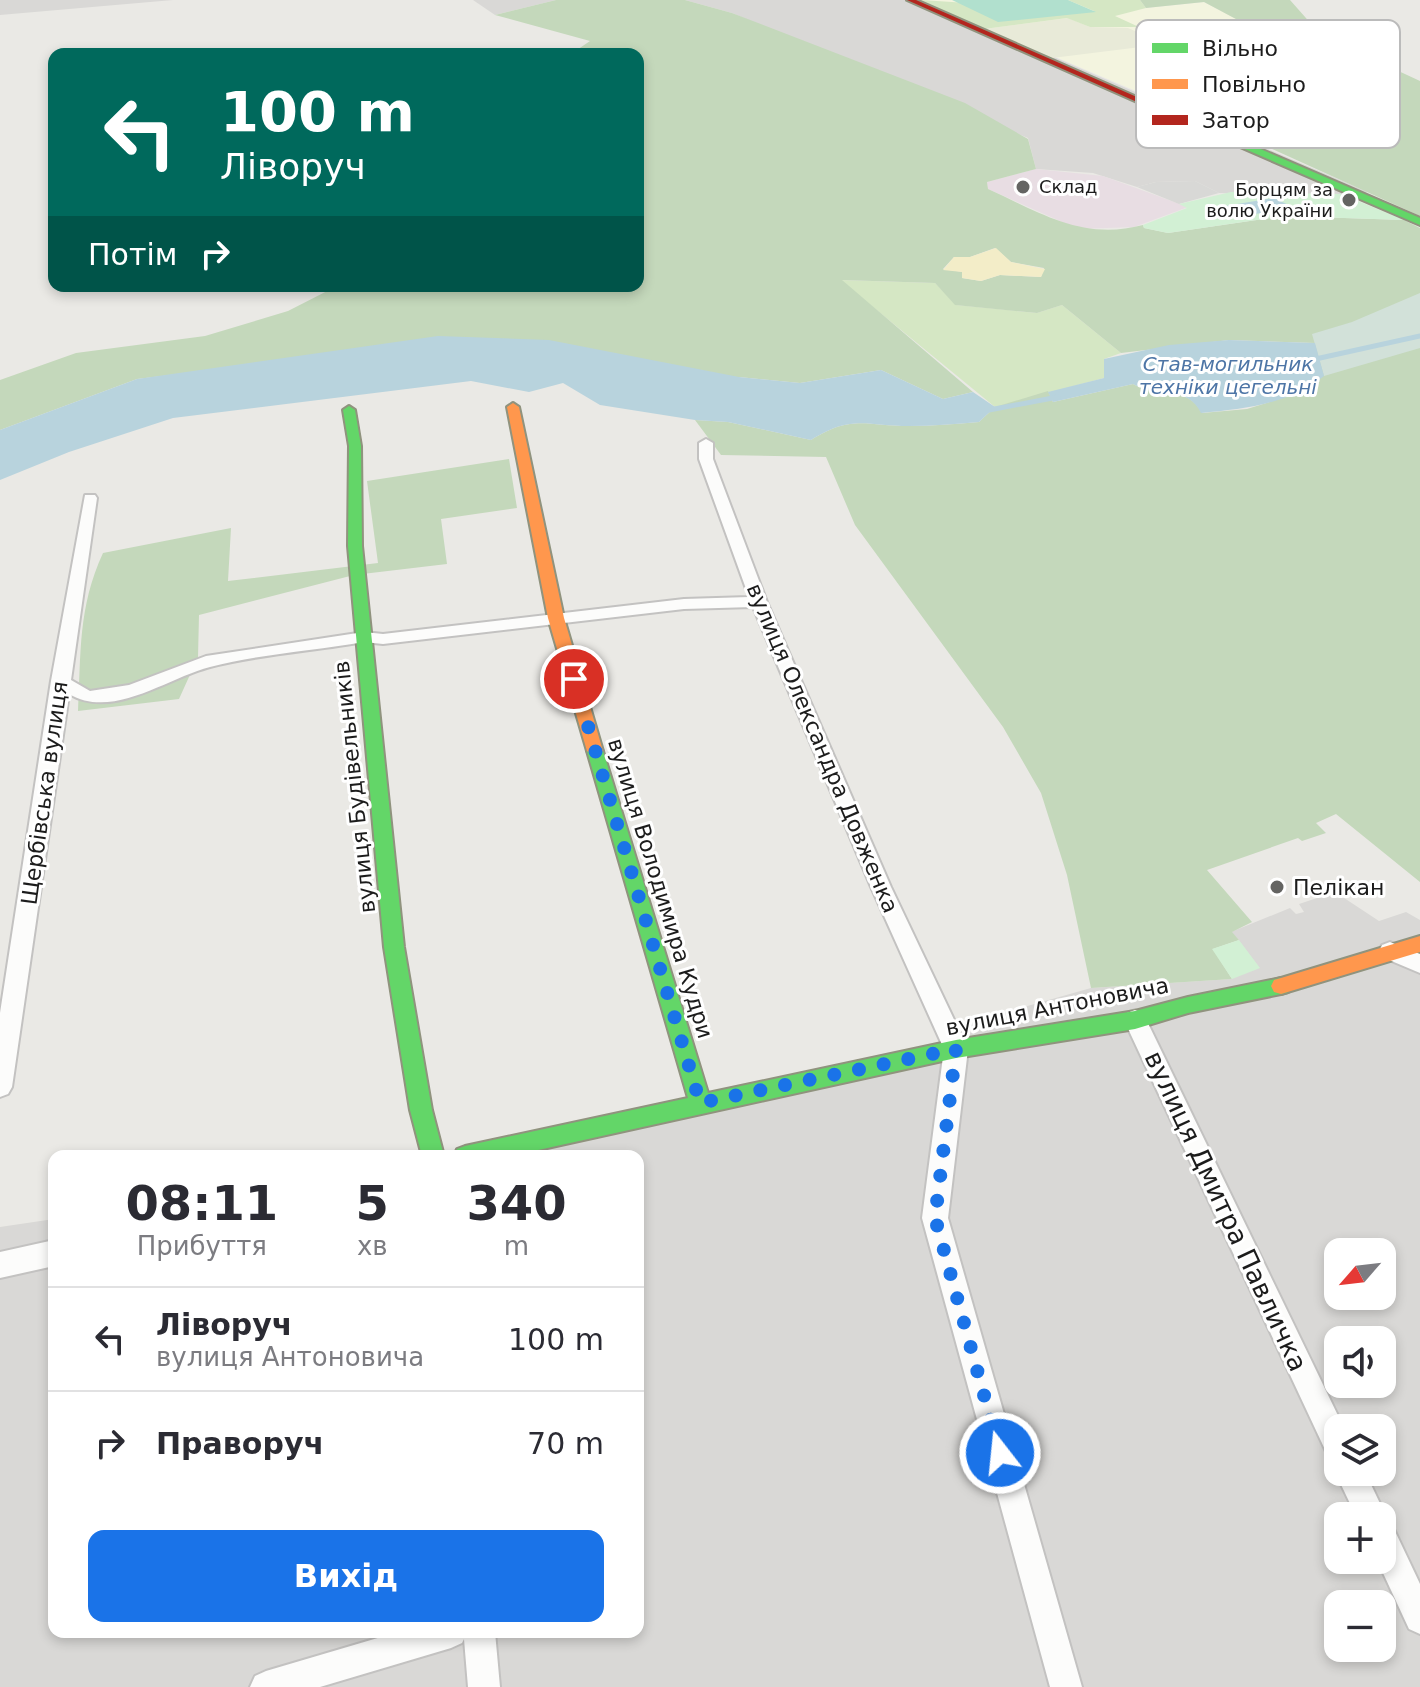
<!DOCTYPE html>
<html lang="uk">
<head>
<meta charset="utf-8">
<style>
	:root { --surface:#fff; --page:#f7f7f7; --text:#2b2b33; --muted:#7c7c81; --line:#e1e1e2; --accent:#1a73e8 }
	body { margin:0; font-family:"DejaVu Sans",sans-serif; background:var(--page); color:var(--text); height:100vh; display:flex; flex-direction:column; font-size:30px; white-space:nowrap }
	* { box-sizing:border-box; margin:0 }
	p { font-size:26px; color:var(--muted) }
	.icon { flex:none; width:44px; height:44px; fill:none; stroke:currentColor; stroke-width:2; stroke-linecap:round; stroke-linejoin:round }
	.map { position:relative; flex:1; overflow:hidden }
	.details { position:absolute; left:48px; top:1150px; width:596px; height:488px; display:flex; flex-direction:column; background:var(--surface); border-radius:16px; box-shadow:0 4px 12px #0003 }
	.details>* { flex:none }
	.guide { position:absolute; left:48px; top:48px; width:596px; height:244px; border-radius:16px; box-shadow:0 4px 12px #0003; background:#00695c; color:#fff; overflow:hidden }
	.needle { width:52px; rotate:242deg }
	.buttons { position:absolute; left:1324px; top:1238px; display:grid; gap:16px }
	.buttons a { display:grid; place-items:center; width:72px; height:72px; border-radius:16px; background:var(--surface); box-shadow:0 4px 12px #0003; font-size:40px }
	.pin { position:absolute; display:grid; place-items:center; width:68px; height:68px; color:#fff; margin:-34px; border:4px solid #fff; border-radius:50%; box-shadow:0 2px 8px #0007 }
	.me { position:absolute; width:88px; margin:-44px; rotate:344deg; stroke-linejoin:round; filter:drop-shadow(0 0 6px #0008) }
	.turn { display:flex; align-items:center; gap:28px; height:168px; padding:0 40px; font-size:36px }
	.turn .icon { width:104px; height:104px; stroke-width:2.5 }
	.turn b { display:block; font-size:56px; line-height:68px }
	.then { display:flex; align-items:center; height:76px; padding:0 40px; background:#0003; gap:16px; font-size:30px }
	.eta { display:flex; justify-content:space-evenly; align-items:center; height:136px; text-align:center }
	.eta b { font-size:48px; font-weight:800; line-height:56px }
	.cta { display:flex; gap:16px; margin-top:auto; padding:16px 40px }
	.cta a { flex:1; height:92px; border-radius:16px; background:var(--accent); color:#fff; font-size:32px; font-weight:800; line-height:92px; text-align:center }
	ul { padding:0; list-style:none }
	li { display:flex; align-items:center; gap:24px; height:104px; padding:0 40px; border-top:2px solid var(--line) }
	li div { flex:1 }
	li b { display:block; font-size:30px }
	li em { font-style:normal }
	.map>svg:first-child { display:block }
	.residential { fill:#d9d8d6; fill-rule:evenodd }
	.industrial { fill:#e8dde3 }
	.education { fill:#f3f4df }
	.religious { fill:#d8d8d6 }
	.farmland { fill:#e8ead8 }
	.grass { fill:#d5e7c4 }
	.forest { fill:#c4d8bb; fill-rule:evenodd }
	.wetland { fill:#d2e1d9 }
	.sand { fill:#f3edc8 }
	.park { fill:#d2f0d4 }
	.pitch { fill:#b1e0ce }
	.water { fill:#b8d3dd }
	.lines { fill:none; stroke-linecap:round; stroke-linejoin:round }
	.stream { stroke:#b8d3dd; stroke-width:5 }
	.street-casing { stroke:#c3c2c1; stroke-width:4 }
	.fast-casing { stroke:#90937e; stroke-width:4 }
	.slow-casing { stroke:#90937e; stroke-width:4 }
	.jam-casing { stroke:#90937e; stroke-width:4 }
	.street { fill:#fcfcfb; fill-rule:evenodd }
	.fast { fill:#63d668; fill-rule:evenodd }
	.slow { fill:#ff974d; fill-rule:evenodd }
	.jam { fill:#b3261e; fill-rule:evenodd }
	.route { stroke:#1a73e8; stroke-width:14; stroke-dasharray:0 25.2 }
	.poi-dot { fill:#646462; stroke:#fff; stroke-width:3 }
	.labels { text-anchor:middle; stroke-width:6; stroke-linejoin:round; paint-order:stroke }
	.far-poi-label { font-size:18px; fill:#1c1c1c; stroke:#fff; text-anchor:start }
	.far-water-label { font-size:20px; font-style:italic; fill:#4d75a6; stroke:#fff }
	.street-label { font-size:22px; fill:#1c1c1c; stroke:#fff }
	.poi-label { font-size:22px; fill:#1c1c1c; stroke:#fff; text-anchor:start }
	.near-street-label { font-size:26px; fill:#1c1c1c; stroke:#fff }
	.key { fill:#fff; stroke:#bbb; stroke-width:2 }
	.key-label { font-size:22px; fill:#1c1c1c }
</style>
</head>
<body>
<div class="map">
<svg width="1420" height="1687" viewBox="0 0 1420 1687">
	<rect width="100%" height="100%" fill="#eae9e5"/>
	<!-- residential -->
	<g class="residential">
		<polygon points="0,0 173,0 0,15"/>
		<polygon points="473,0 556,0 495,15"/>
		<polygon points="685,0 921,0 1368,192 1349,196 1219,193 1195,181 1156,182 1137,187 1093,173 1036,169 1028,138 732,13"/>
		<path d="M1335 892 1379 921 1406 912 1420 920V1687H0V1227L54 1219V1632H638V1156H484L955 1049 961 1025 1091 988 1232 979 1239 940 1231 932 1290 908 1296 914 1304 912 1299 904ZM1338 1252H1382V1296H1338ZM1338 1340H1382V1384H1338ZM1338 1428H1382V1472H1338ZM1338 1516H1382V1560H1338ZM1338 1604H1382V1648H1338Z"/>
	</g>
	<!-- industrial -->
	<polygon class="industrial" points="1036,169 1103,176 1188,207 1134,227 1078,229 988,189 987,182"/>
	<!-- education -->
	<polygon class="education" points="921,0 1140,0 1146,8 1204,2 1328,67 1272,73 1317,102 1288,126 1259,143"/>
	<!-- religious -->
	<polygon class="religious" points="1195,181 1219,193 1179,204 1137,187 1156,182"/>
	<!-- farmland -->
	<polygon class="farmland" points="1068,18 1090,27 1128,28 1165,44 1052,58 984,29"/>
	<!-- grass -->
	<g class="grass">
		<polygon points="921,0 1094,11 1068,0 1140,0 1146,8 1115,16 1139,27 1090,27 1067,18 984,29"/>
		<polygon points="840,280 935,283 956,305 1037,313 1062,305 1121,353 1104,359 1104,378 995,407"/>
	</g>
	<!-- forest -->
	<g class="forest">
		<path d="M556 0H685L732 13 965 103 1028 139 1036 169 987 182 988 189C1041 213 1083 241 1143 225L1144 228 1168 233 1284 216 1404 220 1420 228V882L1336 814 1316 823 1326 833 1302 841 1298 838 1207 870 1252 922 1232 932 1239 940 1213 949 1232 979 1091 988 1067 875 1041 793 1003 727 855 525 826 457 721 455 695 420 728 422 811 440C852 414 866 426 909 426 932 426 955 424 979 422L995 407 1048 391 1053 402 1133 384C1157 397 1188 385 1202 413L1247 409 1305 391 1315 343 1229 340 1121 353 1062 305 1037 313 955 305 935 283 842 280 973 392 943 399 881 370 800 383 739 377 205 371 137 379 0 430V380L76 353 205 336 288 311 337 286H638V54H571L590 41 495 15ZM995 248 1011 262 1044 268 1041 277 1000 275 981 281 962 278 963 272 943 269 954 257H970Z"/>
		<polygon points="1140,0 1290,0 1321,35 1420,81 1420,216 1259,143 1288,126 1317,103 1271,73 1326,67 1204,2 1146,8"/>
		<path d="M509 459 517 508 441 519 447 564 354 575 199 615 198 657 179 699 78 711C81 653 78 607 103 553L231 528 228 581 378 563 367 481Z"/>
	</g>
	<!-- wetland -->
	<polygon class="wetland" points="1420,293 1420,348 1324,376 1312,334 1352,322"/>
	<!-- sand -->
	<polygon class="sand" points="996,248 1011,262 1045,269 1041,277 1000,275 981,281 962,278 962,272 943,270 954,257 970,257"/>
	<!-- park -->
	<g class="park">
		<polygon points="1231,192 1341,194 1404,220 1284,216 1168,233 1144,228 1143,225 1187,208 1179,204"/>
		<polygon points="1239,940 1260,968 1232,979 1212,949"/>
	</g>
	<!-- pitch -->
	<polygon class="pitch" points="952,0 1068,0 1096,12 998,22"/>
	<!-- water -->
	<g class="water">
		<polygon points="1274,198 1295,208 1228,218 1213,208"/>
		<path d="M438 336 549 340 739 377 800 383 881 370 943 399 973 392 995 407 979 422C956 424 932 426 909 426 866 426 852 414 811 440L728 422 695 420 600 405 563 383 529 392 471 381 173 418 69 452 0 480V430L137 379Z"/>
		<path d="M1229 340 1315 343 1324 376C1289 404 1245 409 1201 413 1188 385 1156 397 1133 384L1053 402 1048 392 1104 378V359L1169 345Z"/>
	</g>
	<g class="lines">
		<!-- stream -->
		<g class="stream">
			<polyline points="1311,360 1420,336"/>
			<polyline points="984,411 1058,397"/>
		</g>
		<defs>
			<g id="street">
				<path d="M706 439 713 443V459L767 602 891 887 968 1049 948 1218 1082 1687H1050L922 1218 944 1049 871 887 753 607 684 609 383 644 364 642C313 651 260 654 210 667 167 678 113 720 69 694L12 1087 8 1094 0 1097V1013L51 681 85 495H95L97 498 71 680 90 691 129 685 206 656 364 632 383 634 684 599 749 597 699 459V443Z"/>
				<polygon points="1390,942 1420,954 1420,973 1382,957 1379,951 1382,945"/>
				<polygon points="1135,1010 1143,1013 1344,1428 1338,1428 1338,1460 1328,1456 1124,1020 1127,1013"/>
				<polygon points="54,1240 54,1266 0,1278 0,1252"/>
				<polygon points="1338,1466 1338,1472 1365,1472 1386,1516 1383,1523 1393,1527 1420,1584 1420,1634 1409,1629 1377,1560 1382,1560 1382,1516 1356,1516 1335,1472"/>
				<polygon points="398,1632 495,1632 500,1687 468,1687 464,1639 462,1643 451,1648 320,1687 250,1687 255,1676 266,1671"/>
			</g>
			<g id="fast">
				<polygon points="1164,110 1170,110 1420,218 1420,225 1164,114"/>
				<polygon points="349,406 355,410 361,446 362,546 404,947 432,1110 444,1156 422,1156 410,1110 384,947 348,546 349,446 343,410"/>
				<polygon points="595,745 603,751 708,1093 956,1040 1135,1011 1188,997 1281,978 1288,980 1291,986 1288,992 1281,994 1188,1013 1135,1029 956,1058 511,1156 454,1156 457,1149 465,1146 688,1098 587,751"/>
			</g>
			<g id="slow">
				<polygon points="513,403 519,407 564,618 603,751 595,757 587,751 548,618 507,407"/>
				<polygon points="1420,936 1420,952 1281,994 1274,992 1271,986 1274,980 1281,978"/>
			</g>
			<polygon id="jam" points="907,0 916,0 1171,112 1164,114"/>
		</defs>
		<!-- street casing -->
		<use href="#street" class="street-casing"/>
		<!-- fast casing -->
		<use href="#fast" class="fast-casing"/>
		<!-- slow casing -->
		<use href="#slow" class="slow-casing"/>
		<!-- jam casing -->
		<use href="#jam" class="jam-casing"/>
		<!-- street -->
		<use href="#street" class="street"/>
		<!-- fast -->
		<use href="#fast" class="fast"/>
		<!-- slow -->
		<use href="#slow" class="slow"/>
		<!-- jam -->
		<use href="#jam" class="jam"/>
	</g>
	<g class="lines">
		<!-- route -->
		<polyline class="route" points="574,679 700,1103 956,1049 935,1218 1000,1453"/>
	</g>
	<!-- markers -->
	<g class="poi-dot">
		<circle cx="1023" cy="187" r="8"/>
		<circle cx="1349" cy="200" r="8"/>
		<circle cx="1277" cy="887" r="8"/>
	</g>
	<g class="labels">
		<!-- far-poi labels -->
		<g class="far-poi-label">
			<text x="1039" y="193">Склад</text>
			<text x="1333" y="196" text-anchor="end">Борцям за<tspan x="1333" dy="21">волю України</tspan></text>
		</g>
		<!-- far-water labels -->
		<g class="far-water-label">
			<text x="1228" y="371">Став-могильник<tspan x="1228" dy="23">техніки цегельні</tspan></text>
		</g>
		<!-- street labels -->
		<g class="street-label">
			<text transform="translate(823 748) rotate(67)" y="8">вулиця Олександра Довженка</text>
			<text transform="translate(354 787) rotate(-96)" y="8">вулиця Будівельників</text>
			<text transform="translate(44 793) rotate(-82)" y="8">Щербівська вулиця</text>
			<text transform="translate(661 888) rotate(73)" y="8">вулиця Володимира Кудри</text>
			<text transform="translate(1057 1006) rotate(-11)" y="8">вулиця Антоновича</text>
		</g>
		<!-- poi labels -->
		<g class="poi-label">
			<text x="1293" y="895">Пелікан</text>
		</g>
		<!-- near-street labels -->
		<g class="near-street-label">
			<text transform="translate(1226 1211) rotate(65)" y="9">вулиця Дмитра Павличка</text>
		</g>
	</g>
	<!-- legend -->
	<rect x="1136" y="20" width="264" height="128" rx="12" class="key"/>
	<rect x="1152" y="43" width="36" height="10" fill="#63d668"/>
	<rect x="1152" y="79" width="36" height="10" fill="#ff974d"/>
	<rect x="1152" y="115" width="36" height="10" fill="#b3261e"/>
	<g class="key-label">
		<text x="1202" y="56">Вільно</text>
		<text x="1202" y="92">Повільно</text>
		<text x="1202" y="128">Затор</text>
	</g>
</svg>
<div class="buttons">
<a><svg class="needle" viewBox="-14 -14 28 28"><path d="M0-13l5 13h-10z" fill="#e53935"/><path d="M0 13l5-13h-10z" fill="#7c7c81"/></svg></a>
<a><svg class="icon" aria-label="sound" viewBox="0 0 24 24"><path d="M4 9h4l5-4v14l-5-4H4zM17 9q2 3 0 6"/></svg></a>
<a><svg class="icon" aria-label="layers" viewBox="0 0 24 24"><path d="M12 4l9 5-9 5-9-5zM3 14l9 5 9-5"/></svg></a>
<a>+</a>
<a>−</a>
</div>
<div class="pin" style="left:574px;top:679px;background:#d93025"><svg class="icon" aria-label="arrive" viewBox="0 0 24 24"><path d="M6 21V4h12l-3 4 3 4H6"/></svg></div>
<svg class="me" style="left:1000px;top:1453px" viewBox="-20 -20 40 40"><circle r="17" fill="#1a73e8" stroke="#fff" stroke-width="3"/><path d="M0-11L8 9 0 5-8 9z" fill="#fff"/></svg>
<div class="guide">
<div class="turn"><svg class="icon" aria-label="left" viewBox="0 0 24 24"><path d="M17 20v-9H6M10 6l-5 5 5 5"/></svg><div><b>100 m</b>Ліворуч</div></div>
<div class="then">Потім<svg class="icon" aria-label="right" viewBox="0 0 24 24"><path d="M7 20v-9h11M14 6l5 5-5 5"/></svg></div>
</div>
<section class="details">
<div class="eta">
<div><b>08:11</b><p>Прибуття</p></div>
<div><b>5</b><p>хв</p></div>
<div><b>340</b><p>m</p></div>
</div>
<ul>
<li><svg class="icon" aria-label="left" viewBox="0 0 24 24"><path d="M17 20v-9H6M10 6l-5 5 5 5"/></svg><div><b>Ліворуч</b><p>вулиця Антоновича</p></div><em>100 m</em></li>
<li><svg class="icon" aria-label="right" viewBox="0 0 24 24"><path d="M7 20v-9h11M14 6l5 5-5 5"/></svg><div><b>Праворуч</b></div><em>70 m</em></li>
</ul>
<div class="cta"><a>Вихід</a></div>
</section>
</div>
</body>
</html>
